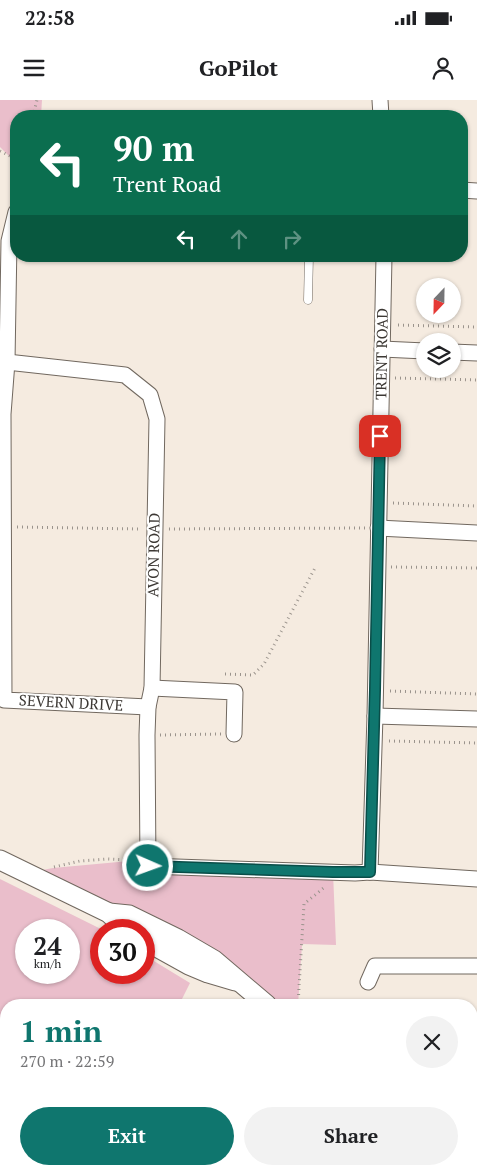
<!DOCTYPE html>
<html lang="en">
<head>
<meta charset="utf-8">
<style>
	:root { --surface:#fff; --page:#f2f2f2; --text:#202124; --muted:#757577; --accent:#0f766e }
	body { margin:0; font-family:"PT Serif",serif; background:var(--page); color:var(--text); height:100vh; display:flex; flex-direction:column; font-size:19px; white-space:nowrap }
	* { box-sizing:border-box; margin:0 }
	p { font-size:16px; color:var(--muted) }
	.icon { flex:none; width:28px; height:28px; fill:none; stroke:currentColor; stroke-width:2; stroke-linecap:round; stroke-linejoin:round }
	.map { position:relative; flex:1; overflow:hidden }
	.sheet { position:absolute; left:0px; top:899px; width:478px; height:176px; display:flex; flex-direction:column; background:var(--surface); border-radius:20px 20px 0 0; box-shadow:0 1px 4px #0004 }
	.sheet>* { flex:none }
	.top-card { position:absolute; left:10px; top:10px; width:458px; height:152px; border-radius:20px; box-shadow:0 1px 4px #0004; background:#0b6e4f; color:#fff; overflow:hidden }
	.needle { width:32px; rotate:202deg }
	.buttons { position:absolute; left:416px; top:178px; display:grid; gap:10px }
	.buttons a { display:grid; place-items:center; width:45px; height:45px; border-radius:50%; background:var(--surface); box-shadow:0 1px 4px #0004; font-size:25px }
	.speed { position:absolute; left:15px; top:819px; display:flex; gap:10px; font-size:25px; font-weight:700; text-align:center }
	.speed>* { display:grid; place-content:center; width:65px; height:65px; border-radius:50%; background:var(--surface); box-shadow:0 1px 4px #0004; line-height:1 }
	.speed small { font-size:12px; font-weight:400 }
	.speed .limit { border:8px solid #d22; background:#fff; color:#111 }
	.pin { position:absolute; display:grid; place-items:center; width:42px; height:42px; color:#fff; margin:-21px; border-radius:10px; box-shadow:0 2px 8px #0006 }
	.me { position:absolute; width:55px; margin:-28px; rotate:92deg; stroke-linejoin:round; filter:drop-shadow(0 0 4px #0008) }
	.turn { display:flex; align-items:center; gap:18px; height:105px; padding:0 20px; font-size:22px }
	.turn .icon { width:65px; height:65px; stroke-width:2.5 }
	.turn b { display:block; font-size:35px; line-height:42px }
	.lanes { display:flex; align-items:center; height:48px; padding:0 20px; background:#0003; justify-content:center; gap:25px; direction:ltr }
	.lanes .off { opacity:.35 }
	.round { display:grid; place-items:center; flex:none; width:52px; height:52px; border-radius:26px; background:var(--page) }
	.overview { display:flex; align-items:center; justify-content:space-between; height:85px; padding:0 20px }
	h1 { font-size:30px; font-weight:700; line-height:38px; color:var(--accent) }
	.primary-button { display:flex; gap:10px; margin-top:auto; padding:10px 20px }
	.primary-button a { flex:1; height:58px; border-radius:30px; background:var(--accent); color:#fff; font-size:20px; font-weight:700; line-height:58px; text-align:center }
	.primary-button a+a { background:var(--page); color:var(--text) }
	.status { display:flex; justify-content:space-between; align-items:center; height:35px; padding:0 25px; background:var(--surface); direction:ltr }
	.status svg { height:14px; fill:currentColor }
	header { display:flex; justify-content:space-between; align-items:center; height:65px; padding:0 20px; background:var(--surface); font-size:22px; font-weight:700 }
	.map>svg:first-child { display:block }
	.green { fill:#eabecb; fill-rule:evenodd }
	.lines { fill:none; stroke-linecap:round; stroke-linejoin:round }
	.service-casing { stroke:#71685f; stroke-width:9 }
	.minor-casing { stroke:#71685f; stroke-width:17 }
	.tertiary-casing { stroke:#71685f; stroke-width:21 }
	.path { stroke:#9a938c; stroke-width:3; stroke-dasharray:1 4; stroke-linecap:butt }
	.service { stroke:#fff; stroke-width:8 }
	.minor { stroke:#fff; stroke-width:15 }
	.tertiary { stroke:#fff; stroke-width:19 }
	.route-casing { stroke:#0a4d48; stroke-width:12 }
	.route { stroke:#0f766e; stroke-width:9 }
	.labels { text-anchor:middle; stroke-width:4; stroke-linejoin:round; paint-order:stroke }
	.street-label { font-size:15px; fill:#3c3834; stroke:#fff }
</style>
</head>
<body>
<div class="status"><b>22:58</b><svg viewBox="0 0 49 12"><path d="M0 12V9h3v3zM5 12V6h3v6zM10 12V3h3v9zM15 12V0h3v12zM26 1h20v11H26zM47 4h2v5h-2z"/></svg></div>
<header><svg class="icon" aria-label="menu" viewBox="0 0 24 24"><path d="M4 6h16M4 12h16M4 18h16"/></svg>GoPilot<svg class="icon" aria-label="person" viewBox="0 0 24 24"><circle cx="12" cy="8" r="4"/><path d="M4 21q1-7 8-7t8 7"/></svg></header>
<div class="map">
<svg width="477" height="1074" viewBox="0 0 477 1074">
	<rect width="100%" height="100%" fill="#f5ebe0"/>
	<!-- green -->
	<g class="green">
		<polygon points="0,0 42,0 41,16 16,16 16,63 0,47"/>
		<polygon points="140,760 333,772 336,845 302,844 298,905 267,905 184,838 27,773 53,768"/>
		<path d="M0 779 103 830H101V872H144V855L190 883 179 905H6V1069H101L98 1074H0ZM26 830H69V872H26Z"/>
	</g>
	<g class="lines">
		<defs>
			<g id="service">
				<polyline points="308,200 309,156"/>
				<polyline points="296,1069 302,1074"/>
			</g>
			<g id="minor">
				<polyline points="380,0 381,16"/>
				<polyline points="461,90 477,91"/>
				<polyline points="16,112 9,141 7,262 3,314 4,600 148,607"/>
				<polyline points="382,249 425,251"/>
				<polyline points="452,252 477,253"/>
				<polyline points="7,262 125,275 150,295 157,319 152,588 148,607 147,635 148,766 355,773 370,772 477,779"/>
				<polyline points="378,428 477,433"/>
				<polyline points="152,588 235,592 234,634"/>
				<polyline points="375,616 477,619"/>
				<polyline points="370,772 375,616 384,156"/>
				<polyline points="368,882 375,866 477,866"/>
				<polyline points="471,1042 477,1041"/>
				<polyline points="272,1074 272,1069"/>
				<polyline points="428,1074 435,1069"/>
			</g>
			<g id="tertiary">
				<polyline points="0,760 109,813 126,830"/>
				<polyline points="109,813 129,815 178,839 214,860 267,905"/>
				<polyline points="144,840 189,865 208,873 235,881"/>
				<polyline points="419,1069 423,1074"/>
			</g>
		</defs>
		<!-- service casing -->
		<use href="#service" class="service-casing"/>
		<!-- minor casing -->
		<use href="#minor" class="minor-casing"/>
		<!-- tertiary casing -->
		<use href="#tertiary" class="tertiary-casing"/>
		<!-- path -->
		<g class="path">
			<polyline points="33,16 37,0"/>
			<polyline points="0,51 16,59"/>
			<polyline points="398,225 477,227"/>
			<polyline points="395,278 477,280"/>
			<polyline points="393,403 477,406"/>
			<polyline points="17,427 140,429"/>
			<polyline points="169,429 365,428"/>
			<polyline points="391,467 477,468"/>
			<polyline points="225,574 253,575 264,564 316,466"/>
			<polyline points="390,591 477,594"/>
			<polyline points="160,635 221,634"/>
			<polyline points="389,641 477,643"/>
			<polyline points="54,767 80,761 107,759 134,760"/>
			<polyline points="298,905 304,804 326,786"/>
			<polyline points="471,956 477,956"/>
		</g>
		<!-- service -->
		<use href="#service" class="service"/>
		<!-- minor -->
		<use href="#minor" class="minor"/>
		<!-- tertiary -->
		<use href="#tertiary" class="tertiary"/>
	</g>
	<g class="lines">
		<defs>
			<polyline id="route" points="148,766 333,772 370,772 375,590 380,336"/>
		</defs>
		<!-- route casing -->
		<use href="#route" class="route-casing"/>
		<!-- route -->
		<use href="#route" class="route"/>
	</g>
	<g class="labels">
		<!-- street labels -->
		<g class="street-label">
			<text transform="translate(382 254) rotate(-89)" y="5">TRENT ROAD</text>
			<text transform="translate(154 455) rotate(-89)" y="5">AVON ROAD</text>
			<text transform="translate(71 603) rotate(3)" y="5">SEVERN DRIVE</text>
		</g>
	</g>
</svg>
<div class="buttons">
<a><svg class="needle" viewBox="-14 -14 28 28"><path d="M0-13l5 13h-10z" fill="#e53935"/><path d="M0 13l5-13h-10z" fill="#757577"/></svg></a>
<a><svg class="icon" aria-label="layers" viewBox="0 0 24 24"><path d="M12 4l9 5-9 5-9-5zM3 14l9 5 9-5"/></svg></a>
</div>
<div class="speed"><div>24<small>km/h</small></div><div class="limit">30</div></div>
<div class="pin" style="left:380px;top:336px;background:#d93025"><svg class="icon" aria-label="arrive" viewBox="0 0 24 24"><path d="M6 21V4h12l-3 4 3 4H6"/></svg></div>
<svg class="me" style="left:148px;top:766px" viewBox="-20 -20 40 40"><circle r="17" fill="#0f766e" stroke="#fff" stroke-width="3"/><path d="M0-11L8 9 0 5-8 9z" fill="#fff"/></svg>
<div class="top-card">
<div class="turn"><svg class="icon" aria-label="left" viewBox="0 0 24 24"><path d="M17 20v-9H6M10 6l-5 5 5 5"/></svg><div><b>90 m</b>Trent Road</div></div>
<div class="lanes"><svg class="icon" aria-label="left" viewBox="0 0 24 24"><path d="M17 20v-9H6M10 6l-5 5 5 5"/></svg><svg class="icon off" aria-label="ahead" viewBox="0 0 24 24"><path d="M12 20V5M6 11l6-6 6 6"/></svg><svg class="icon off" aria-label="right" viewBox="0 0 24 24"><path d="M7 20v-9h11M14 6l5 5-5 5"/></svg></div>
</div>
<section class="sheet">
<div class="overview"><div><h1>1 min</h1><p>270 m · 22:59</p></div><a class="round"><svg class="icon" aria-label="close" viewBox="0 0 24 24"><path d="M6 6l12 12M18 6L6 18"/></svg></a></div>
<div class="primary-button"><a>Exit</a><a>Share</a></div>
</section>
</div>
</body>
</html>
